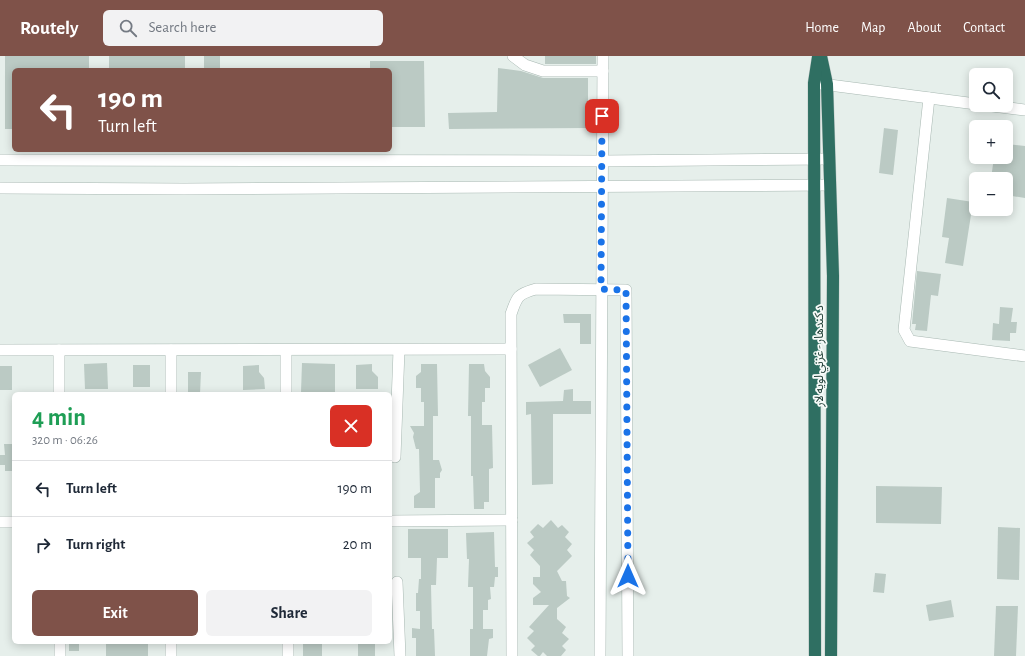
<!DOCTYPE html>
<html lang="en">
<head>
<meta charset="utf-8">
<style>
	:root { --surface:#fff; --page:#f2f2f3; --text:#1f2937; --muted:#747a83; --line:#e0e1e3; --accent:#7f5249 }
	body { margin:0; font-family:"Alegreya Sans","Noto Sans Arabic",sans-serif; background:var(--page); color:var(--text); height:100vh; display:flex; flex-direction:column; font-size:15px; white-space:nowrap }
	* { box-sizing:border-box; margin:0 }
	p { font-size:13px; color:var(--muted) }
	.icon { flex:none; width:22px; height:22px; fill:none; stroke:currentColor; stroke-width:2; stroke-linecap:round; stroke-linejoin:round }
	.map { position:relative; flex:1; overflow:hidden }
	.drawer { position:absolute; left:12px; top:336px; width:380px; height:252px; display:flex; flex-direction:column; background:var(--surface); border-radius:6px; box-shadow:0 2px 10px #0003 }
	.drawer>* { flex:none }
	.top-card { position:absolute; left:12px; top:12px; width:380px; height:84px; border-radius:6px; box-shadow:0 2px 10px #0003; background:#7f5249; color:#fff; overflow:hidden }
	.controls { position:absolute; left:969px; top:12px; display:grid; gap:8px }
	.controls a { display:grid; place-items:center; width:44px; height:44px; border-radius:6px; background:var(--surface); box-shadow:0 2px 10px #0003; font-size:20px }
	.pin { position:absolute; display:grid; place-items:center; width:34px; height:34px; color:#fff; margin:-17px; border-radius:8px; box-shadow:0 2px 6px #0006 }
	.me { position:absolute; width:44px; margin:-22px; rotate:0deg; stroke-linejoin:round; filter:drop-shadow(0 0 3px #0008) }
	.turn { display:flex; align-items:center; gap:14px; height:84px; padding:0 20px; font-size:18px }
	.turn .icon { width:52px; height:52px; stroke-width:2.5 }
	.turn b { display:block; font-size:28px; line-height:34px }
	.round { display:grid; place-items:center; flex:none; width:42px; height:42px; border-radius:6px; background:var(--page) }
	.overview { display:flex; align-items:center; justify-content:space-between; height:68px; padding:0 20px }
	h1 { font-size:24px; font-weight:600; line-height:30px; color:#1e9e55 }
	.button { display:flex; gap:8px; margin-top:auto; padding:8px 20px }
	.button a { flex:1; height:46px; border-radius:6px; background:var(--accent); color:#fff; font-size:16px; font-weight:600; line-height:46px; text-align:center }
	.button a+a { background:var(--page); color:var(--text) }
	ul { padding:0; list-style:none }
	li { display:flex; align-items:center; gap:12px; height:56px; padding:0 20px; border-top:1px solid var(--line) }
	li div { flex:1 }
	li b { display:block; font-size:15px }
	li em { font-style:normal }
	header { display:flex; align-items:center; gap:24px; box-sizing:border-box; height:56px; padding:0 20px; background:var(--accent); color:#fff }
	header strong { font-size:19px }
	nav { display:flex; gap:22px; margin-inline-start:auto; font-size:14px }
	.search { width:280px; height:36px; background:var(--page); display:flex; align-items:center; gap:10px; box-sizing:border-box; padding:0 14px; border-radius:6px; color:var(--muted); font-size:15px }
	.map>svg:first-child { display:block }
	.building { fill:#bbcac4 }
	.lines { fill:none; stroke-linecap:round; stroke-linejoin:round }
	.minor-casing { stroke:#a8b8b2; stroke-width:12 }
	.highway-casing { stroke:#c2cac8; stroke-width:13 }
	.minor { stroke:#fff; stroke-width:11 }
	.highway { stroke:#2f6f62; stroke-width:12 }
	.route { stroke:#1a73e8; stroke-width:7; stroke-dasharray:0 12.6 }
	.labels { text-anchor:middle; stroke-width:3.5; stroke-linejoin:round; paint-order:stroke }
	.street-label { font-size:12px; fill:#24423a; stroke:#f7fbf9 }
</style>
</head>
<body>
<header>
<strong>Routely</strong>
<div class="search"><svg class="icon" aria-label="search" viewBox="0 0 24 24"><circle cx="10" cy="10" r="6"/><path d="M15 15l6 6"/></svg>Search here</div>
<nav><a>Home</a><a>Map</a><a>About</a><a>Contact</a></nav>
</header>
<div class="map">
<svg width="1025" height="600" viewBox="0 0 1025 600">
	<rect width="100%" height="100%" fill="#e6efeb"/>
	<!-- building -->
	<g class="building">
		<polygon points="5,0 89,0 89,14 14,14 14,73 5,73"/>
		<rect x="109" y="0" width="76" height="14"/>
		<rect x="204" y="0" width="16" height="14"/>
		<rect x="545" y="0" width="51" height="8"/>
		<polygon points="370,5 424,5 425,71 390,71 390,14 370,14"/>
		<polygon points="498,12 521,15 543,22 588,22 588,72 449,73 448,57 497,56"/>
		<polygon points="884,72 898,74 893,119 879,117"/>
		<polygon points="1006,88 1025,90 1025,142 1006,139 1006,123 991,123 994,101 1006,101"/>
		<polygon points="947,142 973,146 963,210 945,207 949,182 942,181"/>
		<polygon points="917,215 941,218 938,240 931,239 927,275 915,274 916,268 912,268"/>
		<polygon points="1000,251 1013,252 1011,266 1017,266 1016,277 1010,277 1010,285 992,284 993,267 999,268"/>
		<polygon points="563,258 591,258 591,288 580,288 580,267 564,267"/>
		<polygon points="560,292 572,314 540,331 528,309"/>
		<polygon points="107,307 108,333 85,333 84,308"/>
		<polygon points="302,307 335,308 335,336 301,336"/>
		<polygon points="372,308 372,315 378,321 378,333 356,333 356,309"/>
		<polygon points="421,308 437,308 438,360 433,360 433,404 439,404 442,414 440,417 440,422 435,422 435,452 414,452 414,440 420,436 419,393 416,393 413,381 414,377 410,370 424,370 424,346 421,346 421,332 416,332 416,320 421,316"/>
		<polygon points="469,308 484,308 485,315 490,321 490,332 485,332 485,346 482,346 482,369 492,369 493,412 489,413 489,446 484,446 484,453 474,453 473,420 471,420 471,360 468,360"/>
		<rect x="133" y="309" width="17" height="22"/>
		<polygon points="259,309 259,316 264,322 265,333 243,334 243,310"/>
		<rect x="0" y="310" width="12" height="24"/>
		<polygon points="188,316 201,316 200,338 188,338"/>
		<polygon points="573,333 573,345 591,345 591,358 553,358 553,428 532,429 531,358 526,359 526,346 563,345 564,334"/>
		<polygon points="4,388 12,388 13,415 5,415 5,409 0,409 0,399 5,399"/>
		<polygon points="876,430 942,431 941,468 876,467"/>
		<polygon points="551,464 558,472 562,469 569,476 565,481 572,488 567,494 572,500 557,515 562,525 566,525 567,540 570,542 557,552 557,563 566,571 562,577 569,583 562,590 566,594 561,600 547,600 543,596 540,600 538,600 531,594 535,590 527,582 534,575 529,571 549,549 533,549 533,542 541,536 533,528 533,521 540,521 540,510 530,499 534,494 527,487 534,481 530,476 538,468 543,472"/>
		<polygon points="998,471 1020,472 1019,524 997,523"/>
		<polygon points="408,473 448,473 448,502 437,502 436,529 431,529 432,573 434,573 435,600 416,600 416,582 412,582 412,572 420,573 420,555 416,555 416,537 418,537 419,523 421,523 421,502 408,502"/>
		<polygon points="494,476 495,511 498,511 498,521 495,521 494,531 490,531 491,543 488,544 488,554 483,554 483,573 493,573 493,582 489,583 487,600 470,600 470,573 473,573 473,531 468,531 469,503 467,503 466,477"/>
		<polygon points="875,517 886,518 884,537 873,536"/>
		<polygon points="951,544 954,561 929,565 926,549"/>
		<polygon points="996,550 1018,550 1016,600 994,600"/>
		<rect x="69" y="586" width="10" height="9"/>
		<rect x="106" y="586" width="42" height="14"/>
		<rect x="303" y="586" width="19" height="14"/>
		<rect x="358" y="586" width="17" height="14"/>
	</g>
	<g class="lines">
		<defs>
			<g id="minor">
				<polyline points="513,0 525,9 543,15 603,15"/>
				<polyline points="814,27 976,48"/>
				<polyline points="929,42 904,274 910,285 1025,300"/>
				<polyline points="984,49 1025,54"/>
				<polyline points="0,104 602,105 829,103"/>
				<polyline points="0,132 184,133 830,129"/>
				<polyline points="0,294 511,293"/>
				<polyline points="59,294 59,338"/>
				<polyline points="171,294 171,338"/>
				<polyline points="286,338 286,294"/>
				<polyline points="395,401 399,294"/>
				<polyline points="390,465 512,464"/>
				<polyline points="0,466 14,466"/>
				<polyline points="397,526 400,600"/>
				<polyline points="60,586 60,600"/>
				<polyline points="171,586 171,600"/>
				<polyline points="288,600 288,586"/>
				<path d="M512 600 511 258C517 240 518 238 536 233L626 234 628 600"/>
				<polyline points="600,600 603,0"/>
			</g>
			<g id="highway">
				<polyline points="821,0 827,28 833,220 831,600"/>
				<polyline points="815,600 814,27 818,1"/>
			</g>
		</defs>
		<!-- minor casing -->
		<use href="#minor" class="minor-casing"/>
		<!-- highway casing -->
		<use href="#highway" class="highway-casing"/>
		<!-- minor -->
		<use href="#minor" class="minor"/>
		<!-- highway -->
		<use href="#highway" class="highway"/>
	</g>
	<g class="lines">
		<!-- route -->
		<polyline class="route" points="602,60 601,233 626,234 628,520"/>
	</g>
	<g class="labels">
		<!-- street labels -->
		<g class="street-label">
			<text transform="translate(819 300) rotate(-90)" y="4">د کندهار - غزني لويه لار</text>
		</g>
	</g>
</svg>
<div class="controls">
<a><svg class="icon" aria-label="search" viewBox="0 0 24 24"><circle cx="10" cy="10" r="6"/><path d="M15 15l6 6"/></svg></a>
<a>+</a>
<a>−</a>
</div>
<div class="pin" style="left:602px;top:60px;background:#d93025"><svg class="icon" aria-label="arrive" viewBox="0 0 24 24"><path d="M6 21V4h12l-3 4 3 4H6"/></svg></div>
<svg class="me" style="left:628px;top:520px" viewBox="-20 -20 40 40"><path d="M0-17L14 15 0 8-14 15z" fill="#1a73e8" stroke="#fff" stroke-width="4"/></svg>
<div class="top-card">
<div class="turn"><svg class="icon" aria-label="left" viewBox="0 0 24 24"><path d="M17 20v-9H6M10 6l-5 5 5 5"/></svg><div><b>190 m</b>Turn left</div></div>
</div>
<section class="drawer">
<div class="overview"><div><h1>4 min</h1><p>320 m · 06:26</p></div><a class="round" style="background:#d93025;color:#fff"><svg class="icon" aria-label="close" viewBox="0 0 24 24"><path d="M6 6l12 12M18 6L6 18"/></svg></a></div>
<ul>
<li><svg class="icon" aria-label="left" viewBox="0 0 24 24"><path d="M17 20v-9H6M10 6l-5 5 5 5"/></svg><div><b>Turn left</b></div><em>190 m</em></li>
<li><svg class="icon" aria-label="right" viewBox="0 0 24 24"><path d="M7 20v-9h11M14 6l5 5-5 5"/></svg><div><b>Turn right</b></div><em>20 m</em></li>
</ul>
<div class="button"><a>Exit</a><a>Share</a></div>
</section>
</div>
</body>
</html>
